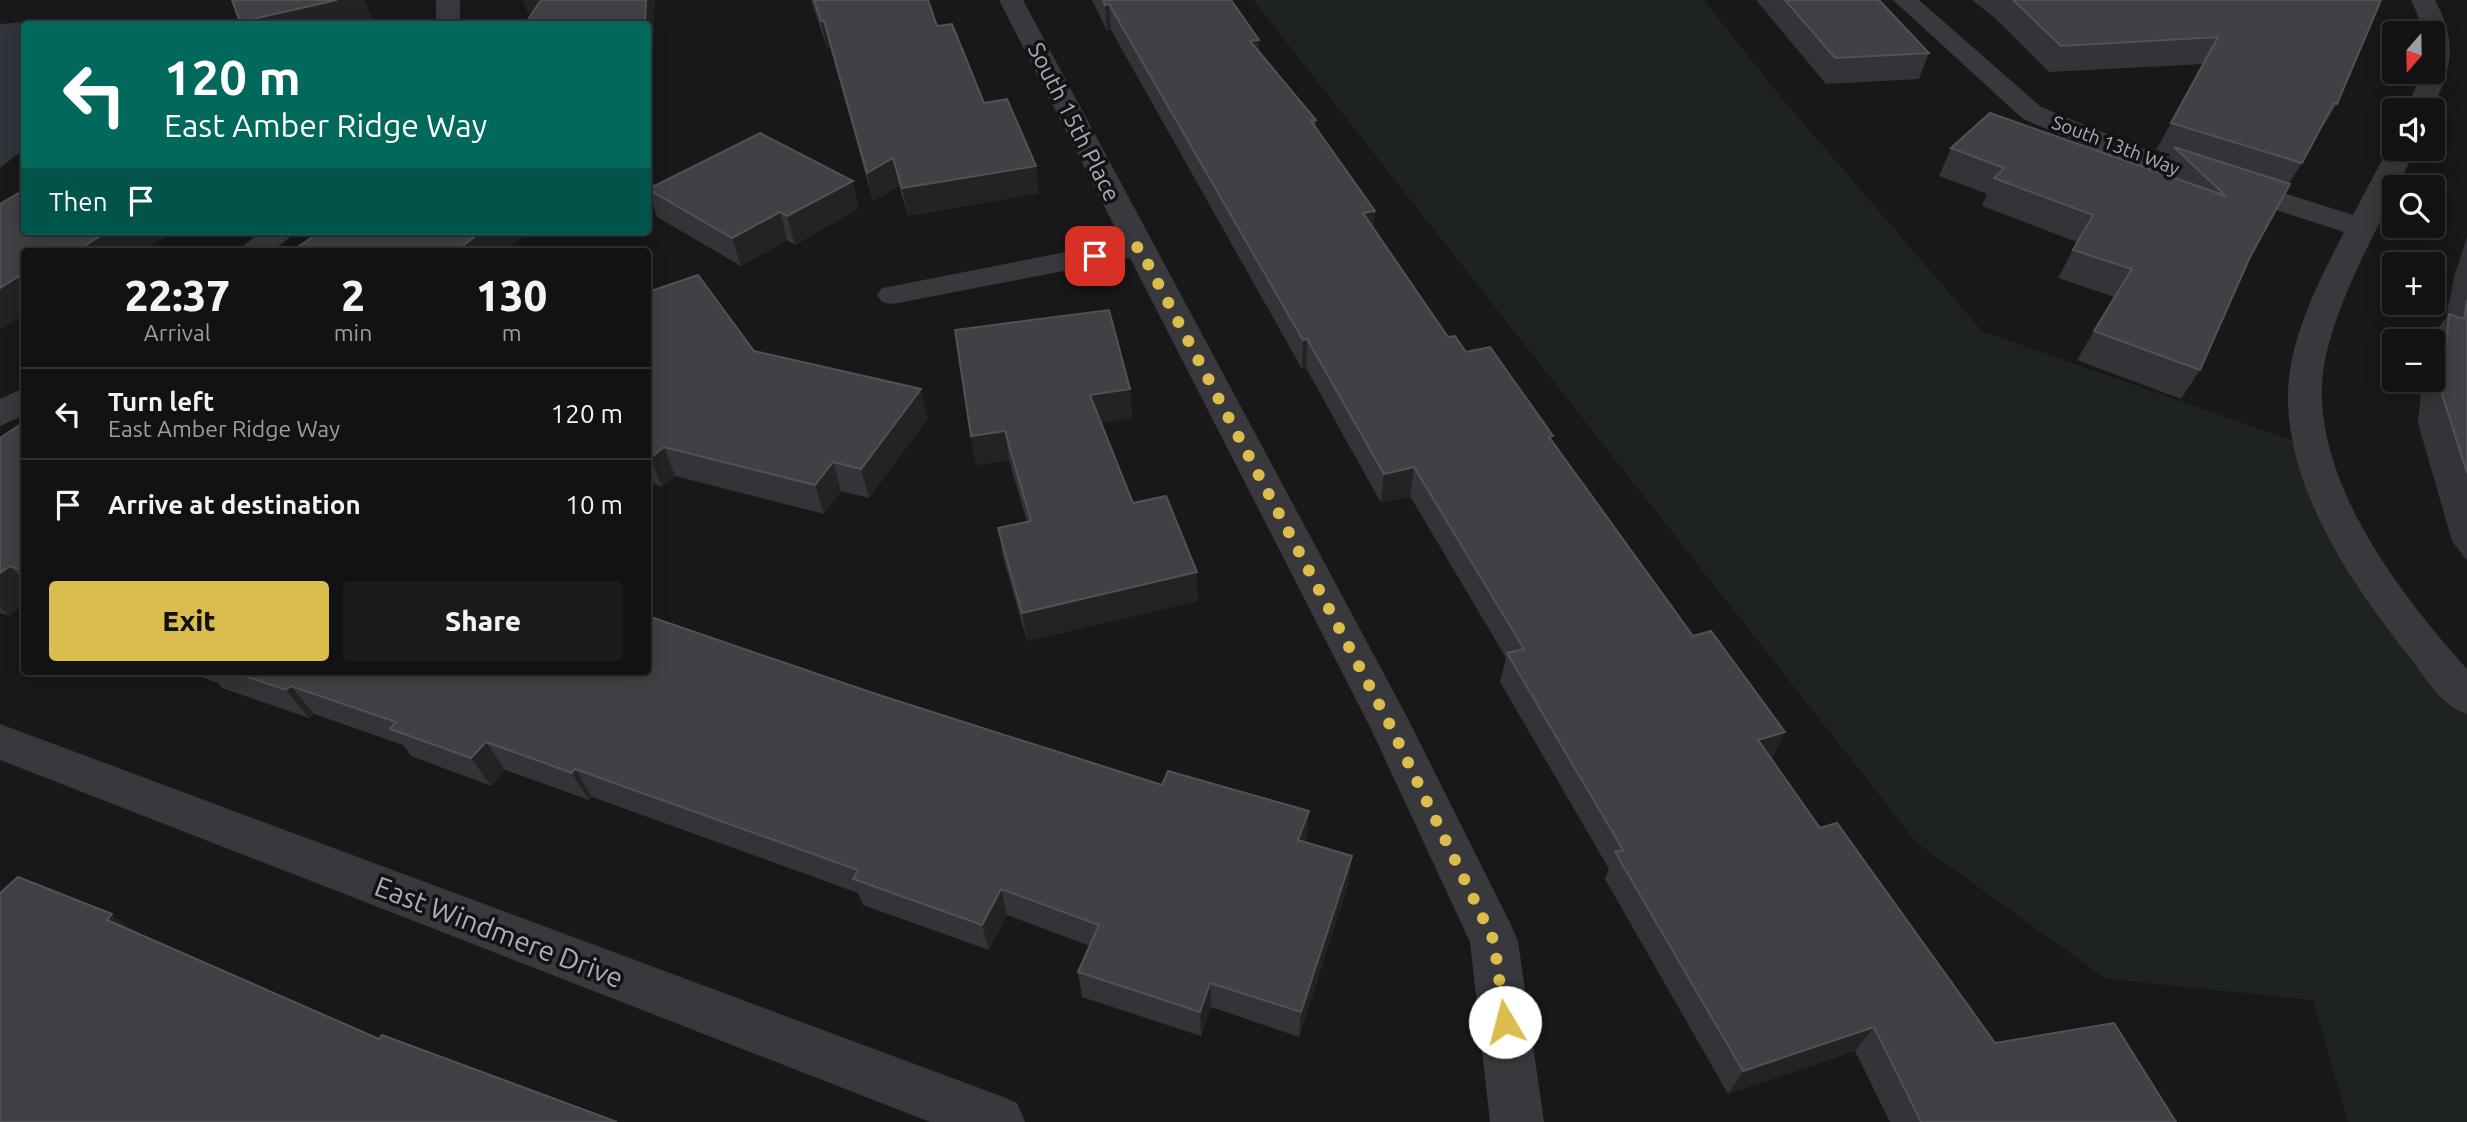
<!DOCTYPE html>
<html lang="en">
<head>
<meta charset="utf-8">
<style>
	:root { --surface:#121113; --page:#1b1a1c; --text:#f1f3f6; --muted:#9c9da0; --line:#313133; --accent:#dbbd4d }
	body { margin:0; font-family:Ubuntu,sans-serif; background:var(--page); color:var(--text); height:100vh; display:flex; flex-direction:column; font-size:26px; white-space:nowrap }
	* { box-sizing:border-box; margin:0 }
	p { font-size:23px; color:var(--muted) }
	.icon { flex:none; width:38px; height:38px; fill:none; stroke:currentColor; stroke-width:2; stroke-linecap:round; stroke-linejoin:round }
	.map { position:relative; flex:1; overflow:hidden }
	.details { position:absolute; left:21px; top:248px; width:630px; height:427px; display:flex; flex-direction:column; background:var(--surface); border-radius:7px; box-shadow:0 4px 18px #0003,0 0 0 2px var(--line) }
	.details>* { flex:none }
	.hud { position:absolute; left:21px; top:21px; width:630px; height:214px; border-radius:7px; box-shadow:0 4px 18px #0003,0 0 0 2px var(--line); background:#00695c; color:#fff; overflow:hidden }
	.needle { width:46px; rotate:200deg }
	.buttons { position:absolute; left:2382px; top:21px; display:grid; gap:14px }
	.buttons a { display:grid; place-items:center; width:63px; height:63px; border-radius:7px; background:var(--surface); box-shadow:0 4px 18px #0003,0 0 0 2px var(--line); font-size:35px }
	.pin { position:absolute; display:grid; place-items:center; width:60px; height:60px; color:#fff; margin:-30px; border-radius:14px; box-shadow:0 4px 10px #0006 }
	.me { position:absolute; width:77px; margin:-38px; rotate:352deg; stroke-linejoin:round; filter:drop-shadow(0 0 5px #0008) }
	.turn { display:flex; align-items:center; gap:24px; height:147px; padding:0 28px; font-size:32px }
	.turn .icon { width:91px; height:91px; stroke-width:2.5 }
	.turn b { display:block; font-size:49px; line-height:60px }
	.then { display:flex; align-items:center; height:66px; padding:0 28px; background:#0003; gap:14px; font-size:26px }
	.eta { display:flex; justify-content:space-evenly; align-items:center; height:119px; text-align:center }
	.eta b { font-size:42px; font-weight:800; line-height:49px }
	.primary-button { display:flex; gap:14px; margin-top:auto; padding:14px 28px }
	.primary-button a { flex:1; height:80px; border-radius:7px; background:var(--accent); color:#111; font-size:28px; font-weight:800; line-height:80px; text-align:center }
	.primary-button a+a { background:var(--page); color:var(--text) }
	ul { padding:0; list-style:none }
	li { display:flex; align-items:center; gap:21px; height:91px; padding:0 28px; border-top:2px solid var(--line) }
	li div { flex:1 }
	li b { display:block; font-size:26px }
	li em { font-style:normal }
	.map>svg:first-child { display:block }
	.green { fill:#1e231f }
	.water { fill:#2f343b }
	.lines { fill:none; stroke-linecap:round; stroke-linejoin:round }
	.minor { fill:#39393d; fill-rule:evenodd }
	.wall { fill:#343337 }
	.shaded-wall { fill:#232225 }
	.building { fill:#414044; stroke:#515156; stroke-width:2 }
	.route { stroke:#dbbd4d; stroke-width:12; stroke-dasharray:0 21.6 }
	.labels { text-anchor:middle; stroke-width:7; stroke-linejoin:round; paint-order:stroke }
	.far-street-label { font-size:19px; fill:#abadb7; stroke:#131214 }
	.street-label { font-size:23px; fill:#abadb7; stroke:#131214 }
	.near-street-label { font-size:28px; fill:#abadb7; stroke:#131214 }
</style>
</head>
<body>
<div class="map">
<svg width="2467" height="1122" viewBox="0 0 2467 1122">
	<rect width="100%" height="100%" fill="#181719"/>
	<!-- green -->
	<polygon class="green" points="1253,0 1704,0 1781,97 1982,331 2311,447 2467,697 2467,1122 2348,1122 2313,1000 2106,979 1917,843"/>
	<!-- water -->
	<polygon class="water" points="61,19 84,24 24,24 24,149 0,168 0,24"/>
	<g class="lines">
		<!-- minor -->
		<g class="minor">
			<rect x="436" y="0" width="24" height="24"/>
			<polygon points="999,0 1023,0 1406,715 1511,925 1518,941 1544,1122 1490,1122 1470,942 1370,727 1130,258 893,304 882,302 877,295 882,288 893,286 1122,241"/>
			<path d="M1893 0H1919L2041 107 2141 148 2353 215 2391 143 2394 142V149H2415C2386 217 2344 280 2326 355 2301 467 2397 591 2467 669V714C2442 706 2427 680 2411 659 2355 588 2291 497 2288 403 2286 343 2318 283 2344 232L2121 160 2023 119Z"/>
			<path d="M2411 0H2435C2458 44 2452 67 2432 110H2406L2422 72H2432V33H2425Z"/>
			<polygon points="262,231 298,231 271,252 235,252"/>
			<polygon points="24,388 24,415 0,426 0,399"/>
			<polygon points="0,724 998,1095 1017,1103 1025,1122 930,1122 0,760"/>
		</g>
	</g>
	<!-- wall -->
	<g class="wall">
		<polygon points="811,0 928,0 937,26 1039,193 908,216 899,186 873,201 830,47 827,48"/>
		<polygon points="1092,0 1231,0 1259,40 1259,51 1316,120 1316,128 1375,211 1373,229 1448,337 1466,352 1552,441 1772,760 1820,828 1995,1043 2176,1122 1890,1122 1855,1051 1728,1094 1605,879 1609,869 1500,682 1506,658 1410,496 1381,503 1306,368 1302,369 1111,30 1107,31"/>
		<polygon points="1756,0 1879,0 1929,53 1919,79 1826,84"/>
		<polygon points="1972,0 2381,0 2337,104 2320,131 2319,131 2302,163 2289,183 2250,257 2200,370 2181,399 2077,360 2114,297 2058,278 2077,242 1982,206 1987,194 1939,176 1951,148 2160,172 2170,154 2156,150 2204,64 2049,72 1996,19"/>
		<polygon points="648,188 859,208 795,245 787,240 741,266 657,217"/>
		<polygon points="2467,237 2467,561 2452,541 2418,423 2422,380 2432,380 2432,341 2428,341 2446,318 2454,277"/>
		<polygon points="648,292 754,351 928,418 869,498 841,491 824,514 675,476 662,487 648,481"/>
		<polygon points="1130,389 1132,418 1101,422 1133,503 1198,601 1027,641 1003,557 998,528 1027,522 1009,460 976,465 971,436"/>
		<polygon points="24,422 24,604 9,616 0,613 0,438"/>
		<polygon points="187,672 648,672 876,694 1307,838 1306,842 1349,882 1299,1037 1211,1007 1201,1036 1082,997 1078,972 1090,946 1007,915 989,950 863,905 858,893 592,797 589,800 505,770 491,786 411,756 403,745 314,714 309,718 222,688 218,683"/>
	</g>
	<!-- shaded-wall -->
	<g class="shaded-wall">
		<polygon points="337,0 364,0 373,20 355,24 241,24 240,22"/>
		<polygon points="523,0 556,0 560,10 528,14"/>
		<polygon points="646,0 655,0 653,57 648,68 648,24 645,24"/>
		<polygon points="1109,4 1111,30 1107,31 1105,5"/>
		<polygon points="821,21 824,21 830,47 827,48"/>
		<polygon points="1259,40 1258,66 1250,41"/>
		<polygon points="893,158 899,186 873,201 867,173"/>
		<polygon points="1036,166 1039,193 908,216 902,188"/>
		<polygon points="853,181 859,208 795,245 787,216"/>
		<polygon points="1375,211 1372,239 1363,213"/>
		<polygon points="780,212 787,240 741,266 732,238"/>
		<polygon points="109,231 175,231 141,252 74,252"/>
		<polygon points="482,231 531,231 505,252 455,252"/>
		<polygon points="24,273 24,315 0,330 0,288"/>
		<polygon points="1307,339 1306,368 1302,369 1303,340"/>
		<polygon points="921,389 928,418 869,498 861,469"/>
		<polygon points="1130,389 1132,418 1093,424 1090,395"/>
		<polygon points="1005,431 1009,460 976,465 971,436"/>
		<polygon points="664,447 675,476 662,487 650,458"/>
		<polygon points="833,462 841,491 824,514 815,485"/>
		<polygon points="1414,467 1410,496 1381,503 1384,474"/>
		<polygon points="10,566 24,581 24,604 9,616 0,607 0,573"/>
		<polygon points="1197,572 1198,601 1027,641 1022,613"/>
		<polygon points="291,686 314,714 309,718 286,690"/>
		<polygon points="1785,732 1772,760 1758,740"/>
		<polygon points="486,742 505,770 491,786 471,758"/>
		<polygon points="575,769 592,797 589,800 572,773"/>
		<polygon points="1309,811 1307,838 1296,867 1298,840"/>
		<polygon points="1352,856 1349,882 1299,1037 1301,1012"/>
		<polygon points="1001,889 1007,915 989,950 982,925"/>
		<polygon points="112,914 143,940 107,920"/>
		<polygon points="1210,983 1211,1007 1201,1036 1200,1012"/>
		<polygon points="1874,1027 1855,1051 1728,1094 1743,1071"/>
	</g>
	<!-- building -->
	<g class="building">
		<polygon points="232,0 337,0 240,22"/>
		<polygon points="541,0 646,0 645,24 525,24"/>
		<polygon points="814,0 928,0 937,26 952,24 984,103 1007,99 1036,166 902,188 893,158 867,173 824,21 821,21"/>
		<polygon points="1103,0 1231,0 1259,40 1250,41 1316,120 1311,121 1375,211 1363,213 1448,337 1455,336 1466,352 1490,347 1553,436 1549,437 1693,636 1711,631 1785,732 1758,740 1820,828 1837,823 1995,1043 2114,1023 2176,1122 1921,1122 1874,1027 1743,1071 1615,852 1623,850 1507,653 1524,649 1414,467 1384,474 1307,339 1303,340 1109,4 1105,5"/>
		<polygon points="1785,0 1879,0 1929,53 1835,58"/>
		<polygon points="2013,0 2381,0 2337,104 2334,103 2302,163 2171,123 2218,37 2061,46"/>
		<polygon points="1990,113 2226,196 2174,147 2290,184 2250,257 2200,370 2094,331 2132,269 2073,250 2093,215 1994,178 2004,168 1951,148"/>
		<polygon points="760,133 853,181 787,216 780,212 732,238 648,189"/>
		<polygon points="24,190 24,231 109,231 74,252 24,252 24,273 0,288 0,204"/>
		<polygon points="321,231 482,231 455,252 291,252"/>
		<polygon points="698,275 754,351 921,389 861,469 833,462 815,485 664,447 650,458 648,457 648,292"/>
		<polygon points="2467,300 2467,473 2442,394 2449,314 2464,319"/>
		<polygon points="1109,310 1130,389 1090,395 1133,503 1166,496 1197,572 1022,613 998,528 1031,521 1005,431 971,436 955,330"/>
		<polygon points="24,422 24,571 10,566 0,573 0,438"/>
		<polygon points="648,616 876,694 1162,785 1168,771 1309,811 1298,840 1352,856 1301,1012 1210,983 1200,1012 1078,972 1099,925 1001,889 982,925 853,879 858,870 575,769 572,773 486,742 471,758 390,729 396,722 291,686 286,690 233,672 648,672"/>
		<polygon points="18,877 112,914 107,920 379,1039 382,1035 617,1122 0,1122 0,893"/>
	</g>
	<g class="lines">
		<!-- route -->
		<polyline class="route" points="1095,256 1139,247 1391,727 1494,941 1505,1022"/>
	</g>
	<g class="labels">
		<!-- far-street labels -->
		<g class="far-street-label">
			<text transform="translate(2116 145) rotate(21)" y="7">South 13th Way</text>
		</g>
		<!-- street labels -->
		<g class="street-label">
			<text transform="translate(1074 122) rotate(63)" y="8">South 15th Place</text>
		</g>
		<!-- near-street labels -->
		<g class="near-street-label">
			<text transform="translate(499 932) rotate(21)" y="10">East Windmere Drive</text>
		</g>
	</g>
</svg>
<div class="buttons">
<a><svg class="needle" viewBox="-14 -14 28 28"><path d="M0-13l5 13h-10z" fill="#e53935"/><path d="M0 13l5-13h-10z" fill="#9c9da0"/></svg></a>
<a><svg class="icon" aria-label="sound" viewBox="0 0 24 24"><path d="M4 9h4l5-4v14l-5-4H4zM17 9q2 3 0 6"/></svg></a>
<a><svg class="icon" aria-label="search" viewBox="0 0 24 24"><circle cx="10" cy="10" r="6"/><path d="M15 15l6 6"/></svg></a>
<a>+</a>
<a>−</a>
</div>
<div class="pin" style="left:1095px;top:256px;background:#d93025"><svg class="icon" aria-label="arrive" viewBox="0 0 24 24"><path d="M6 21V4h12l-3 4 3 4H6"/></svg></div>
<svg class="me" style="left:1505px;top:1022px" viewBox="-20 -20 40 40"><circle r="19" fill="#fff"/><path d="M0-13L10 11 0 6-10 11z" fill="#dbbd4d"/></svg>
<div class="hud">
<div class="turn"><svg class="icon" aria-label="left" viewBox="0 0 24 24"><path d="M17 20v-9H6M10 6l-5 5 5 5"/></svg><div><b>120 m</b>East Amber Ridge Way</div></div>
<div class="then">Then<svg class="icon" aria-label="arrive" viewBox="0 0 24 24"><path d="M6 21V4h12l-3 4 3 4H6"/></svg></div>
</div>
<section class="details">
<div class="eta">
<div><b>22:37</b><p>Arrival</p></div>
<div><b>2</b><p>min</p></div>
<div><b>130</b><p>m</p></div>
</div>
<ul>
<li><svg class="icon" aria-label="left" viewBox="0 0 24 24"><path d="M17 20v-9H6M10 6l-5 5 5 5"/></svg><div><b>Turn left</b><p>East Amber Ridge Way</p></div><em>120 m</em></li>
<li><svg class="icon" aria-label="arrive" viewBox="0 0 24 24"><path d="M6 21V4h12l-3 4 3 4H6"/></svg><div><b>Arrive at destination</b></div><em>10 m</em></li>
</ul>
<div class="primary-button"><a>Exit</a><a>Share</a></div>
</section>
</div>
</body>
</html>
